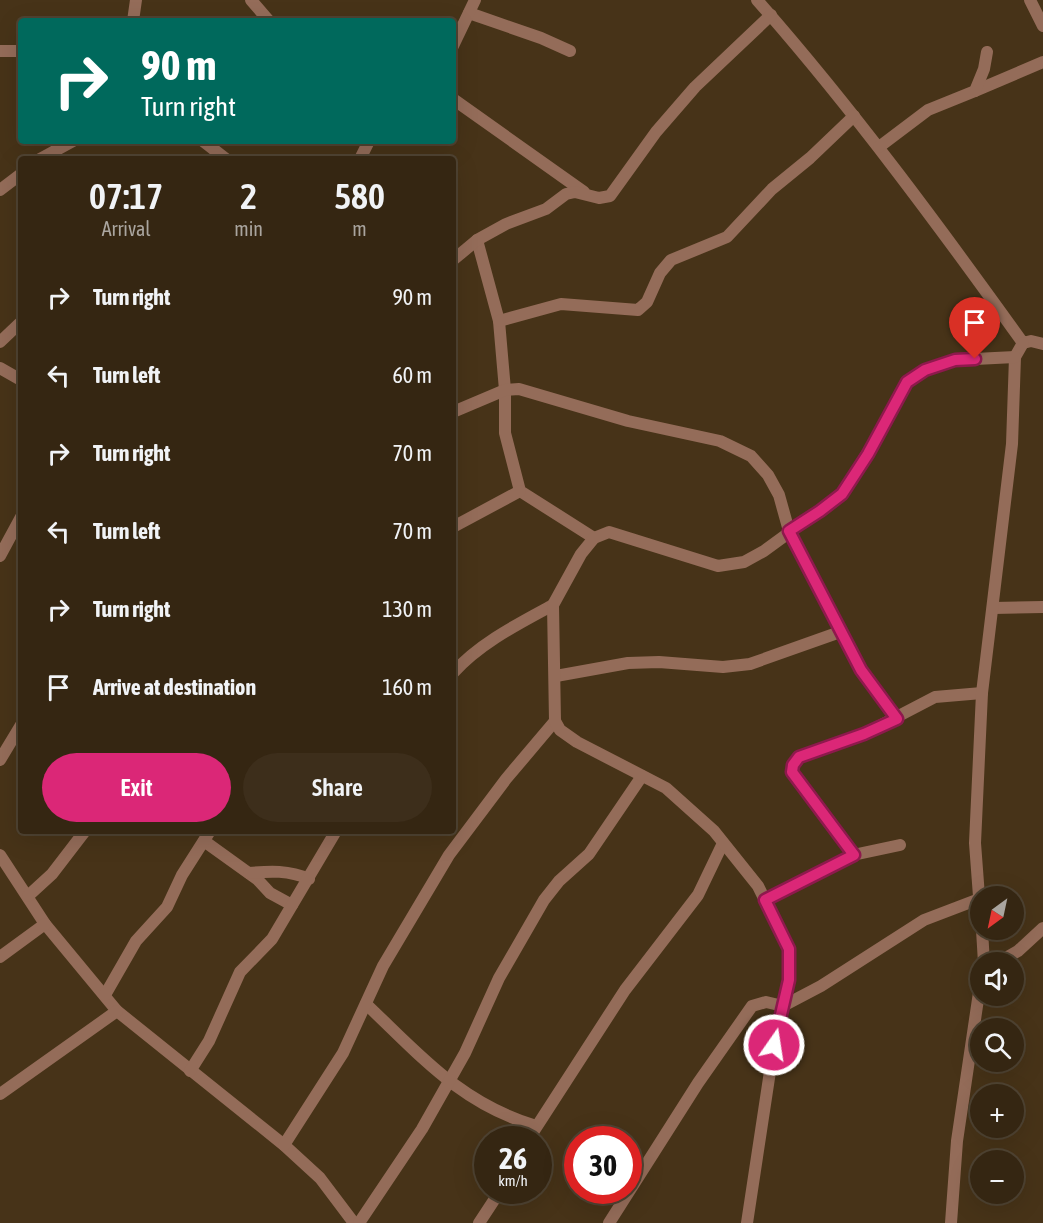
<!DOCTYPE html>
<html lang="en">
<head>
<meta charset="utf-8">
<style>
	:root { --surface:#352612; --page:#3d2e1b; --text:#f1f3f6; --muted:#aaa59f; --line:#4f4332; --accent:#db2777 }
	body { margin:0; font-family:"Asap Condensed",sans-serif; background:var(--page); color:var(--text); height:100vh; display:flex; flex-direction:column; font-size:22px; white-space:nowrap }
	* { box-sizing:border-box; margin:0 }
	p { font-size:20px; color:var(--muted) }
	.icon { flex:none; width:33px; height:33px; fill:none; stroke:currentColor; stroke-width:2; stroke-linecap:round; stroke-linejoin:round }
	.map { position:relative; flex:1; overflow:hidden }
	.details { position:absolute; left:18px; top:156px; width:438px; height:678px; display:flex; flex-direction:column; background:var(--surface); border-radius:6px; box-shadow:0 6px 24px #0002,0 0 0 2px var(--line) }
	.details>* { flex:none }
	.top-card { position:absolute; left:18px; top:18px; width:438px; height:126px; border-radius:6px; box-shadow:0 6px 24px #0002,0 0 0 2px var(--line); background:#00695c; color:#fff; overflow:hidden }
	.needle { width:39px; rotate:213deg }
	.controls { position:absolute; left:970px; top:886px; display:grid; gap:12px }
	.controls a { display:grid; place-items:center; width:54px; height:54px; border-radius:50%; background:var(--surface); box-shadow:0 6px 24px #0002,0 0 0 2px var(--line); font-size:30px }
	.speed { position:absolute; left:474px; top:1126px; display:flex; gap:12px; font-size:30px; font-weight:700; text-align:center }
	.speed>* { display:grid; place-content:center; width:78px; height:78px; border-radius:50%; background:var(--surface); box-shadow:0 6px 24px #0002,0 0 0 2px var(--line); line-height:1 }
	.speed small { font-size:15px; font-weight:400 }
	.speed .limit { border:9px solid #d22; background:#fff; color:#111 }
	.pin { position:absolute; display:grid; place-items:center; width:51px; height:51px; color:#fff; margin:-62px -26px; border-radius:50% 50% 50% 0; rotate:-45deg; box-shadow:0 0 6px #0007 }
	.pin .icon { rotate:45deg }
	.me { position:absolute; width:66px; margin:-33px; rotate:13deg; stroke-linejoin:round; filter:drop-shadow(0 0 4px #0008) }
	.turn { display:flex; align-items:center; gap:21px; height:126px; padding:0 24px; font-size:27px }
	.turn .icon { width:78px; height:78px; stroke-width:2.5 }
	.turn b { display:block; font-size:42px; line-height:51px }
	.eta { display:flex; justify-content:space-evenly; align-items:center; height:102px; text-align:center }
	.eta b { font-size:36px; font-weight:600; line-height:42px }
	.cta { display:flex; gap:12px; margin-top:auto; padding:12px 24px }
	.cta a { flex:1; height:69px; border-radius:36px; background:var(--accent); color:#fff; font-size:24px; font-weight:600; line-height:69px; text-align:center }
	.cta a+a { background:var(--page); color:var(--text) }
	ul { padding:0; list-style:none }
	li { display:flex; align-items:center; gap:18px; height:78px; padding:0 24px }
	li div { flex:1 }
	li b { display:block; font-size:22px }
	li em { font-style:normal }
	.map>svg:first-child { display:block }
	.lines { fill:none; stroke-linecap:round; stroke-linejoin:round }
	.minor { stroke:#946c59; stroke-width:12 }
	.route-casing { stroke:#8e194d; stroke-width:15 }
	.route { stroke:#db2777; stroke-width:10 }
</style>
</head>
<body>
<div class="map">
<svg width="1043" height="1223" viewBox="0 0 1043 1223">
	<rect width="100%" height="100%" fill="#473318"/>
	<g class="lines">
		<!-- minor -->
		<g class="minor">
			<polyline points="251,0 269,21"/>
			<path d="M757 0C853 109 939 226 1023 343L1031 341 1043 344"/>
			<polyline points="1030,0 1043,26"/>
			<polyline points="469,13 541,38 570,51"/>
			<polyline points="133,21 136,0"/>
			<polyline points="453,46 475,0"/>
			<polyline points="0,51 21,51"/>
			<polyline points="975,91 1043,62"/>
			<polyline points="453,99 584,192"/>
			<polyline points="203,141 226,159"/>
			<polyline points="879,147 928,110 975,91 984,69 987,52"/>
			<polyline points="40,159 73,141"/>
			<polyline points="360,159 369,141"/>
			<polyline points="0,190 21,174"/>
			<polyline points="477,240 499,321 505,390 505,433 520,491 594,538"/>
			<polyline points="453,260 477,240 506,224 546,209 566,194 575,192 599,198 610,196 656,132 695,87 771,15"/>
			<polyline points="499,321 561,304 638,310 647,302 660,273 671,260 727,237 772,189 810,158 854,116"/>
			<polyline points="0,342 21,322"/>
			<polyline points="0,368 21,380"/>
			<polyline points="453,412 505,390 519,389 628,421 720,441 751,456 768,475 779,495 789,531 861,670 897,719"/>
			<polyline points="453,527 520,491"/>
			<polyline points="0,556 21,517"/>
			<polyline points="993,608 1043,607"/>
			<path d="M453 673C480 643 518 624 553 605"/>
			<polyline points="556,676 628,663 659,662 723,667 750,664 840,632"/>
			<polyline points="0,760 21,725"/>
			<polyline points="204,841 257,879 270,893 292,905"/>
			<polyline points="0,855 45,924 117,1011 284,1145 320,1178 354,1223"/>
			<polyline points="853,855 792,772 793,765 799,757 864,734 935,697 982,693"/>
			<path d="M249 873C270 871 289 870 309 879"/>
			<polyline points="28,896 52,874 85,831"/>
			<polyline points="765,900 853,855 900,845"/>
			<polyline points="981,923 975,843 982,693 1012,444 1015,357 1023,343"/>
			<polyline points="982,930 984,963"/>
			<polyline points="0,957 45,924"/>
			<polyline points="997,963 1018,951 1043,928"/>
			<polyline points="105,995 136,941 167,907 182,875 210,831"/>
			<path d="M366 1004C421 1056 460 1103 536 1126"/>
			<polyline points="190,1071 209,1041 240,972 272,939 336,831"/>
			<polyline points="0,1094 117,1011"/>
			<polyline points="528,1140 625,990 698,895 723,843"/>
			<polyline points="284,1145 343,1053 383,966 449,855 506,779 555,721"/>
			<polyline points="359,1223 422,1129 465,1053 499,978 544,900 559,881 589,854 642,776"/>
			<polyline points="479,1223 500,1191"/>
			<polyline points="609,1223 698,1083 752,1006 766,1002 783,1006 821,986 924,920 979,899"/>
			<polyline points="747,1223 774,1045 789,980 789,949 758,886 714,831 666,788 577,742 560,730 555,721 553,605 581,554 594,538 609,532 718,566 744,562 764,551 842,494 878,436 907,382 925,370 955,360 1015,357"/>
			<polyline points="951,1223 957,1141 981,979"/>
		</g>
	</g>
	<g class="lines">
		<defs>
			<polyline id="route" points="774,1045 789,980 789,949 765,900 854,855 792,772 793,765 799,757 864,734 897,719 861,670 789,531 820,511 842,494 868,454 907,382 925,370 955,360 975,359"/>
		</defs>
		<!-- route casing -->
		<use href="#route" class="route-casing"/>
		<!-- route -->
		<use href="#route" class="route"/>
	</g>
</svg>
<div class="controls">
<a><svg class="needle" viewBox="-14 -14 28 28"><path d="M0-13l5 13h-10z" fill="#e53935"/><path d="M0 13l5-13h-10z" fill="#aaa59f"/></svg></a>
<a><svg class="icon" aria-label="sound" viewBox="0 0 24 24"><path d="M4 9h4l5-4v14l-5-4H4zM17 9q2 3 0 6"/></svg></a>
<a><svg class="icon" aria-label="search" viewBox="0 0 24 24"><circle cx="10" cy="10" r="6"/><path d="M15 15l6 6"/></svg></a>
<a>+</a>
<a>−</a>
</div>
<div class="speed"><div>26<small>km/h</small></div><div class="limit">30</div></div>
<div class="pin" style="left:975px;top:359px;background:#d93025"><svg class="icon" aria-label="arrive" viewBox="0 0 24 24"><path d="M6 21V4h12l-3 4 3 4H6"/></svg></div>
<svg class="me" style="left:774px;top:1045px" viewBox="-20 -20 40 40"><circle r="17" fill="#db2777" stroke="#fff" stroke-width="3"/><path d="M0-11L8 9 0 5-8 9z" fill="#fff"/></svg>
<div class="top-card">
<div class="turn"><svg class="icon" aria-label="right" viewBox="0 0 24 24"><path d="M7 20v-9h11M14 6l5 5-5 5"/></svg><div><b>90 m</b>Turn right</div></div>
</div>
<section class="details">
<div class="eta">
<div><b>07:17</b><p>Arrival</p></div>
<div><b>2</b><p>min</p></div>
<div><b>580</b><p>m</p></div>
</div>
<ul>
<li><svg class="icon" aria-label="right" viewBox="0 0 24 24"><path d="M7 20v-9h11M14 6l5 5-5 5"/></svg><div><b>Turn right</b></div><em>90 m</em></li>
<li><svg class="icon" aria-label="left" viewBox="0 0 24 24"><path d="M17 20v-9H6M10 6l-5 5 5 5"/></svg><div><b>Turn left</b></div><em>60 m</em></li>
<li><svg class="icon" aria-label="right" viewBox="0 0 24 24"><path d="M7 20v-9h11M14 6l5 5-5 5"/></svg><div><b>Turn right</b></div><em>70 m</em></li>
<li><svg class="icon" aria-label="left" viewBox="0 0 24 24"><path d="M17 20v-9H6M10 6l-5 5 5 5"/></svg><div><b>Turn left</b></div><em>70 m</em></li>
<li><svg class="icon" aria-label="right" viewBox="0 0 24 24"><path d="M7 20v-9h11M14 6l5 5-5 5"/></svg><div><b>Turn right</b></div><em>130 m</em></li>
<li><svg class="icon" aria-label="arrive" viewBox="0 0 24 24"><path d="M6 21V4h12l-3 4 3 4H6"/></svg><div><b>Arrive at destination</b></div><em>160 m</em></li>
</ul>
<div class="cta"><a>Exit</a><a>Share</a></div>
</section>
</div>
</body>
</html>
